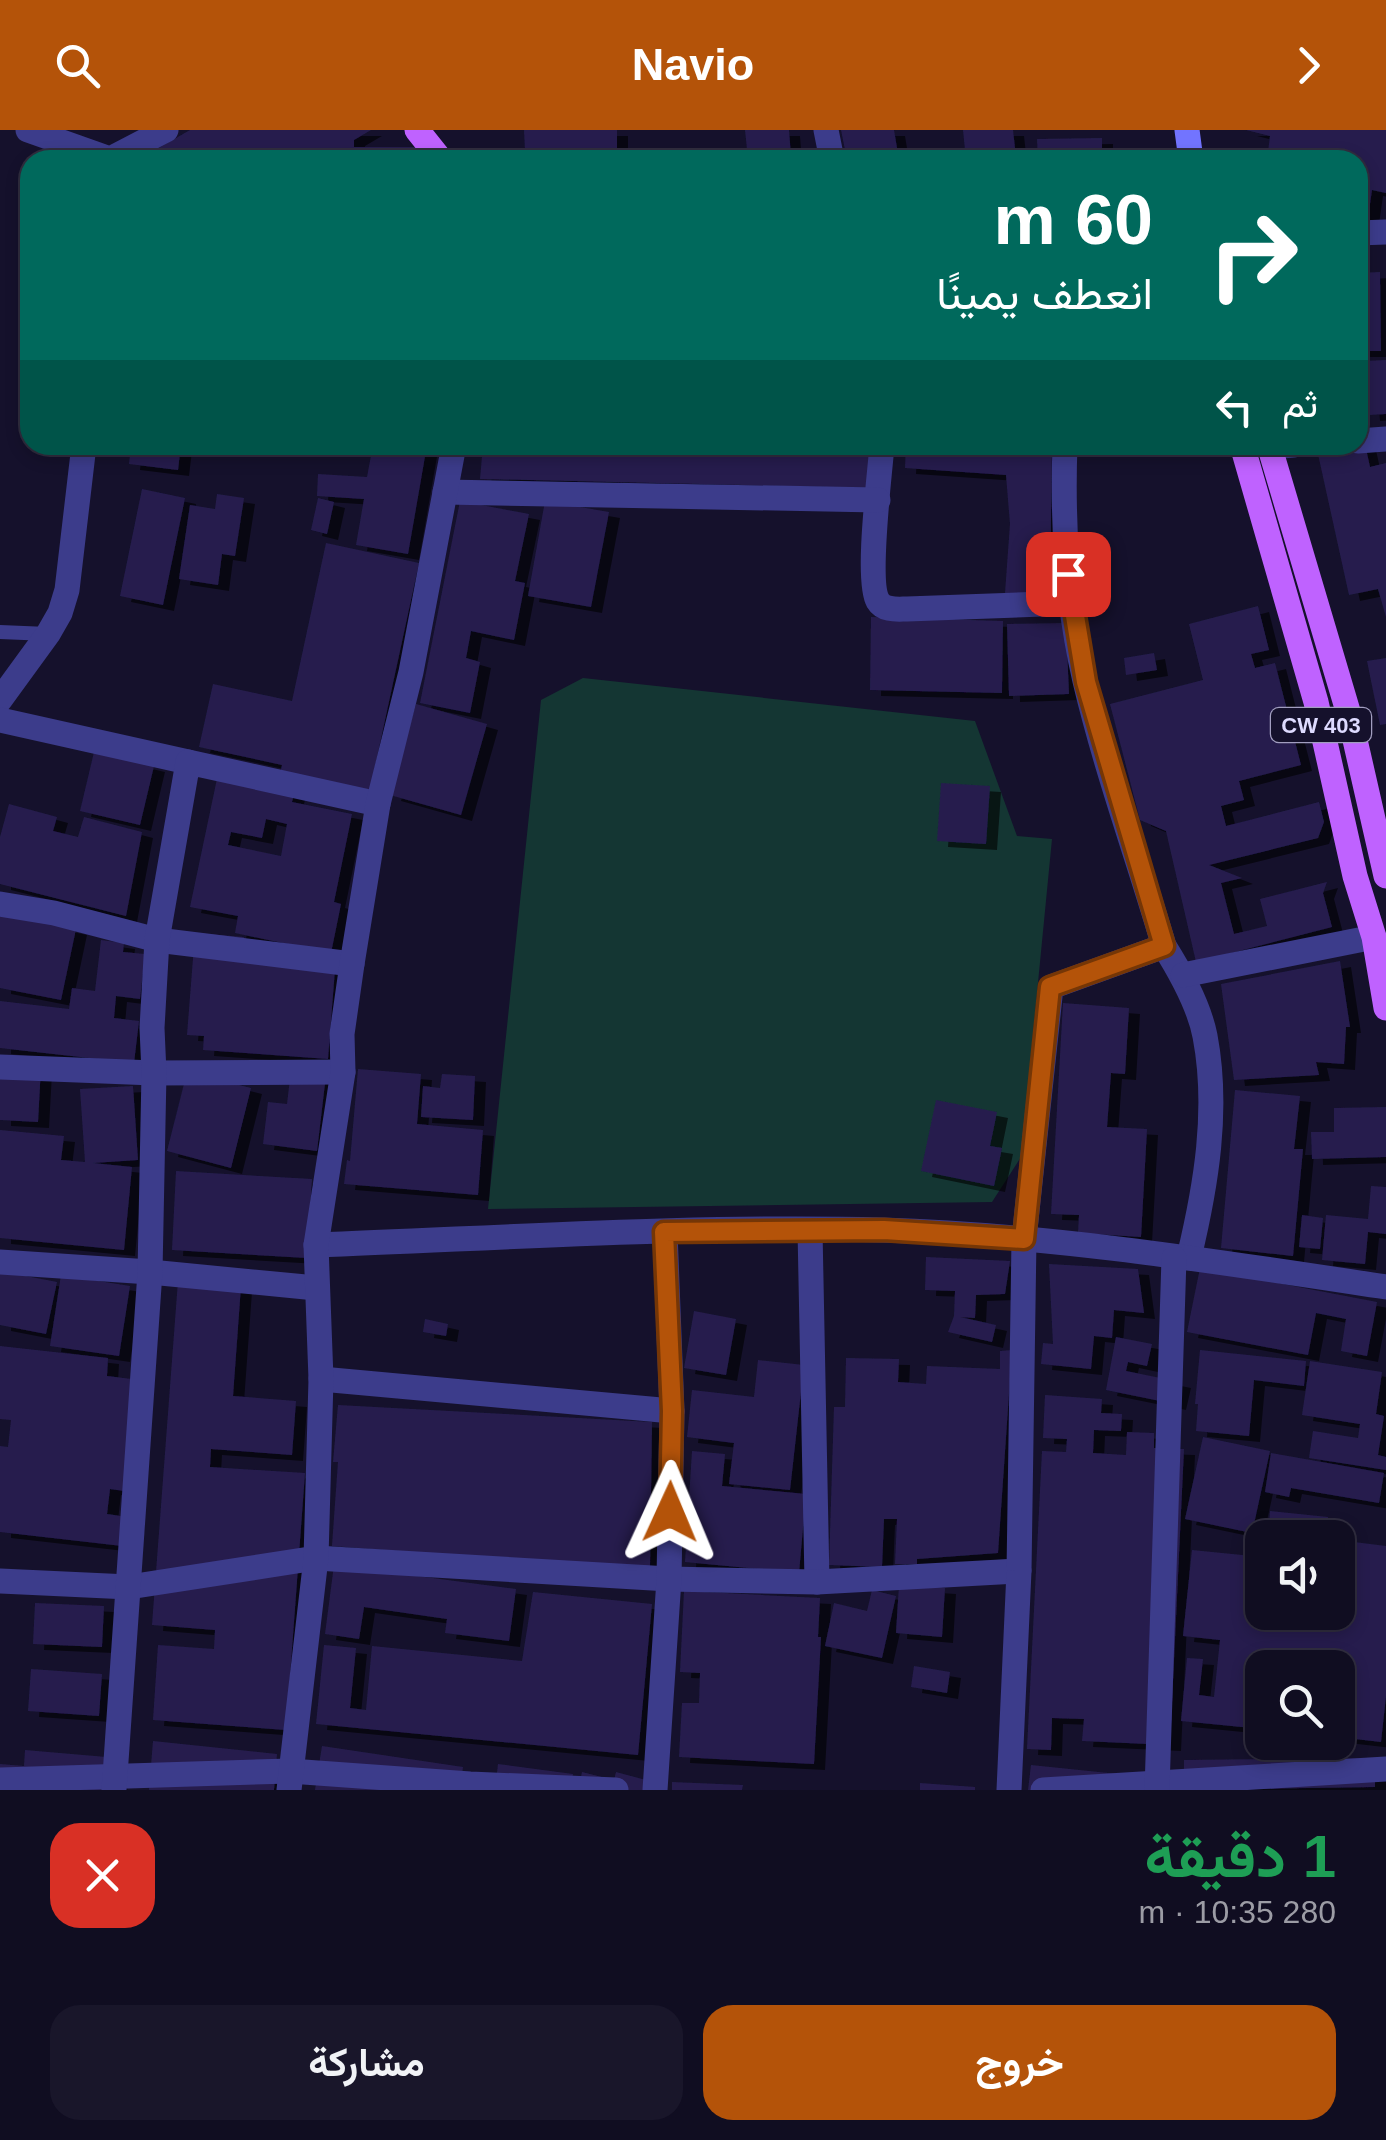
<!DOCTYPE html>
<html lang="ar">
<head>
<meta charset="utf-8">
<style>
	:root { --surface:#100d21; --page:#19162a; --text:#f1f3f6; --muted:#9c9ca5; --line:#302d3f; --accent:#b45309 }
	body { margin:0; font-family:Helvetica,Vazirmatn,sans-serif; background:var(--page); color:var(--text); direction:rtl; height:100vh; display:flex; flex-direction:column; font-size:38px; white-space:nowrap }
	* { box-sizing:border-box; margin:0 }
	p { font-size:32px; color:var(--muted) }
	.icon { flex:none; width:55px; height:55px; fill:none; stroke:currentColor; stroke-width:2; stroke-linecap:round; stroke-linejoin:round }
	.map { position:relative; height:1660px; overflow:hidden; direction:ltr }
	.side { display:flex; flex-direction:column; background:var(--surface); flex:1 }
	.side>* { flex:none }
	.top-card { position:absolute; left:20px; top:20px; width:1348px; height:305px; border-radius:30px; box-shadow:0 5px 15px #0003,0 0 0 2px var(--line); direction:rtl; background:#00695c; color:#fff; overflow:hidden }
	.controls { position:absolute; left:1245px; top:1390px; display:grid; gap:20px }
	.controls a { display:grid; place-items:center; width:110px; height:110px; border-radius:20px; background:var(--surface); box-shadow:0 5px 15px #0003,0 0 0 2px var(--line); font-size:50px }
	.pin { position:absolute; display:grid; place-items:center; width:85px; height:85px; color:#fff; margin:-42px; border-radius:20px; box-shadow:0 5px 15px #0006 }
	.me { position:absolute; width:110px; margin:-55px; rotate:1deg; stroke-linejoin:round; filter:drop-shadow(0 0 8px #0008) }
	.turn { display:flex; align-items:center; gap:35px; height:210px; padding:0 50px; font-size:45px }
	.turn .icon { width:130px; height:130px; stroke-width:2.5 }
	.turn b { display:block; font-size:70px; line-height:85px }
	.then { display:flex; align-items:center; height:95px; padding:0 50px; background:#0003; gap:20px; font-size:38px }
	.round { display:grid; place-items:center; flex:none; width:105px; height:105px; border-radius:30px; background:var(--page) }
	.head { display:flex; align-items:center; justify-content:space-between; height:170px; padding:0 50px }
	h1 { font-size:60px; font-weight:700; line-height:75px; color:#1e9e55 }
	.primary-button { display:flex; gap:20px; margin-top:auto; padding:20px 50px }
	.primary-button a { flex:1; height:115px; border-radius:30px; background:var(--accent); color:#fff; font-size:40px; font-weight:700; line-height:115px; text-align:center }
	.primary-button a+a { background:var(--page); color:var(--text) }
	header { display:flex; justify-content:space-between; align-items:center; height:130px; padding:0 50px; background:var(--accent); color:#fff; font-size:45px; font-weight:700 }
	.map>svg:first-child { display:block }
	.green { fill:#143633 }
	.building { fill:#251d4d; fill-rule:evenodd; filter:url(#shadow) }
	.lines { fill:none; stroke-linecap:round; stroke-linejoin:round }
	.lane { stroke:#3c3c8b; stroke-width:14 }
	.street { stroke:#3c3c8b; stroke-width:25 }
	.secondary { stroke:#7274ff; stroke-width:25 }
	.primary { stroke:#bf62ff; stroke-width:25 }
	.route-casing { stroke:#753606; stroke-width:25 }
	.route { stroke:#b45309; stroke-width:18 }
	.labels { text-anchor:middle; stroke-width:8; stroke-linejoin:round; paint-order:stroke }
	.shield { fill:#15112c; stroke:#a29ec0; stroke-width:2.5 }
	.shield-label { font-size:22px; font-weight:bold; fill:#dedbff }
</style>
</head>
<body>
<header><svg class="icon" aria-label="forward" viewBox="0 0 24 24"><path d="M9 5l7 7-7 7"/></svg>Navio<svg class="icon" aria-label="search" viewBox="0 0 24 24"><circle cx="10" cy="10" r="6"/><path d="M15 15l6 6"/></svg></header>
<div class="map">
<svg width="1386" height="1660" viewBox="0 0 1386 1660">
	<defs>
		<filter id="shadow"><feDropShadow dx="11" dy="6" stdDeviation="0" flood-color="#0009"/></filter>
	</defs>
	<rect width="100%" height="100%" fill="#15112c"/>
	<!-- green -->
	<polygon class="green" points="583,548 975,591 1017,706 1052,709 1021,1027 992,1072 488,1079 541,570"/>
	<!-- building -->
	<g class="building">
		<polygon points="190,0 371,0 354,10 354,17 422,17 429,30 138,30"/>
		<polygon points="524,0 617,0 617,30 547,30 525,21"/>
		<polygon points="745,0 789,0 791,27 748,29"/>
		<polygon points="841,0 894,0 899,30 847,30"/>
		<polygon points="963,0 1013,0 1016,27 966,30"/>
		<polygon points="1246,0 1386,0 1386,63 1372,60 1368,88 1358,86 1358,30 1267,30 1270,6"/>
		<polygon points="1102,8 1102,30 1038,30 1037,9"/>
		<polygon points="1380,142 1381,221 1358,221 1358,143"/>
		<polygon points="1386,230 1386,284 1369,285 1365,231"/>
		<polygon points="1365,314 1370,337 1386,333 1386,487 1378,459 1349,465 1318,324"/>
		<polygon points="131,315 181,315 178,340 129,334"/>
		<polygon points="373,315 427,315 408,424 356,415 364,369 317,366 318,344 367,347"/>
		<polygon points="483,315 871,315 869,358 480,349"/>
		<polygon points="906,315 1052,315 1050,464 1005,463 1010,394 1006,345 905,338"/>
		<polygon points="142,359 185,368 163,475 120,466"/>
		<polygon points="217,364 244,368 235,426 222,424 218,455 179,449 190,375 215,379"/>
		<polygon points="318,368 334,372 327,404 311,400"/>
		<polygon points="460,371 529,384 515,451 525,453 514,510 471,501 466,528 480,532 470,583 420,573"/>
		<polygon points="545,371 609,382 591,477 528,466"/>
		<polygon points="326,413 419,433 369,664 280,644 282,635 199,617 213,554 292,571"/>
		<polygon points="1258,476 1269,520 1251,524 1255,538 1275,533 1301,635 1239,651 1244,670 1221,676 1226,696 1319,672 1324,692 1318,708 1209,735 1242,748 1221,753 1234,804 1267,796 1260,769 1327,752 1323,763 1332,797 1196,832 1166,701 1140,690 1110,574 1203,550 1189,494"/>
		<polygon points="871,487 1003,491 1002,563 870,560"/>
		<polygon points="1066,493 1069,564 1009,566 1007,494"/>
		<polygon points="1154,523 1157,540 1126,545 1124,528"/>
		<polygon points="1386,528 1386,594 1380,595 1367,531"/>
		<polygon points="416,574 487,594 461,685 390,665"/>
		<polygon points="94,622 154,636 140,695 80,681"/>
		<path d="M218 644 295 660 292 672 352 684 334 772 341 774 331 823 235 803 238 786 190 777ZM266 689 287 694 281 726 228 715 231 702 262 708Z"/>
		<polygon points="941,653 990,656 986,714 937,711"/>
		<polygon points="9,674 57,687 53,701 78,707 84,687 142,702 126,786 0,754 0,707"/>
		<polygon points="0,783 76,799 61,870 0,858"/>
		<polygon points="195,803 244,807 242,831 335,839 328,929 203,920 204,906 187,905"/>
		<polygon points="101,810 124,813 123,822 145,824 140,869 116,866 114,888 139,891 134,933 0,918 0,871 69,879 72,858 95,861"/>
		<polygon points="1340,831 1350,897 1346,897 1344,934 1316,932 1319,945 1234,950 1221,854"/>
		<polygon points="1063,873 1129,878 1125,944 1111,943 1107,997 1147,999 1141,1107 1078,1103 1079,1085 1051,1084"/>
		<polygon points="0,935 41,937 38,992 0,990"/>
		<polygon points="358,939 421,944 417,994 483,1000 478,1065 344,1054 347,1030 350,1031"/>
		<polygon points="291,940 326,945 317,1021 263,1014 268,972 287,974"/>
		<polygon points="187,942 251,958 231,1038 167,1021"/>
		<polygon points="442,944 475,946 473,990 421,987 423,956 440,958"/>
		<polygon points="133,956 138,1030 93,1033 132,1037 124,1120 0,1108 0,1000 64,1006 61,1030 85,1032 80,959"/>
		<polygon points="1235,960 1300,966 1294,1019 1303,1019 1293,1126 1221,1118"/>
		<polygon points="936,970 997,982 990,1016 1002,1018 994,1056 921,1041"/>
		<polygon points="1386,977 1386,1027 1312,1029 1311,1002 1334,1002 1334,978"/>
		<polygon points="176,1041 312,1049 307,1128 172,1120"/>
		<polygon points="1371,1056 1386,1057 1386,1104 1368,1102 1365,1134 1322,1130 1326,1085 1368,1089"/>
		<polygon points="1302,1085 1323,1088 1320,1119 1299,1117"/>
		<polygon points="926,1127 1010,1131 1005,1164 976,1165 975,1188 960,1187 996,1195 992,1212 948,1202 954,1186 955,1161 925,1160"/>
		<polygon points="1049,1134 1138,1139 1144,1183 1114,1180 1112,1208 1094,1206 1091,1239 1041,1234 1043,1213 1053,1214"/>
		<polygon points="1200,1138 1377,1172 1367,1226 1341,1221 1346,1189 1316,1183 1308,1225 1187,1202"/>
		<polygon points="0,1141 57,1152 46,1204 0,1195"/>
		<polygon points="61,1145 130,1156 119,1226 50,1216"/>
		<polygon points="178,1151 241,1156 233,1266 296,1271 292,1325 211,1319 210,1337 305,1343 286,1600 153,1590 158,1515 214,1519 215,1500 152,1495"/>
		<polygon points="694,1181 736,1189 726,1245 684,1238"/>
		<polygon points="425,1189 448,1194 446,1206 423,1202"/>
		<polygon points="1116,1207 1152,1214 1147,1236 1128,1232 1126,1241 1180,1252 1175,1274 1106,1260"/>
		<polygon points="0,1216 108,1228 107,1246 140,1250 132,1362 110,1359 107,1384 134,1388 131,1417 0,1402 0,1316 8,1317 11,1290 0,1289"/>
		<polygon points="1012,1220 998,1423 917,1429 917,1434 895,1434 897,1389 884,1389 882,1437 829,1435 834,1277 845,1277 846,1228 899,1229 898,1252 926,1254 927,1236 1000,1239 1000,1221"/>
		<polygon points="1200,1220 1306,1231 1304,1256 1254,1250 1249,1306 1196,1301 1198,1274 1195,1274"/>
		<polygon points="758,1230 804,1235 790,1360 729,1354 734,1313 687,1307 692,1260 754,1267"/>
		<polygon points="1310,1231 1382,1242 1376,1284 1384,1286 1378,1325 1386,1327 1386,1340 1309,1328 1313,1301 1358,1308 1360,1294 1302,1285"/>
		<polygon points="1045,1265 1102,1269 1101,1283 1122,1284 1121,1301 1094,1300 1093,1323 1126,1325 1127,1302 1154,1303 1154,1318 1184,1319 1170,1615 1082,1611 1084,1589 1052,1588 1051,1620 1027,1619 1042,1321 1066,1322 1067,1309 1043,1308"/>
		<polygon points="338,1275 652,1292 650,1440 332,1416 338,1332 333,1332"/>
		<polygon points="1203,1307 1270,1321 1252,1403 1185,1389"/>
		<polygon points="692,1321 725,1324 722,1356 806,1364 799,1443 685,1432"/>
		<polygon points="1271,1323 1384,1343 1379,1373 1291,1358 1289,1367 1265,1362"/>
		<polygon points="1270,1381 1328,1387 1326,1408 1268,1408"/>
		<polygon points="1338,1410 1386,1416 1386,1566 1381,1612 1338,1607 1338,1538 1262,1538 1262,1599 1181,1591 1187,1528 1203,1529 1199,1565 1214,1567 1220,1510 1183,1506 1192,1420 1262,1427 1262,1482 1338,1482"/>
		<polygon points="334,1435 516,1459 509,1511 445,1503 447,1489 364,1477 359,1509 325,1504"/>
		<polygon points="899,1455 945,1458 942,1507 896,1503"/>
		<polygon points="872,1460 896,1466 882,1528 825,1516 834,1473 867,1481"/>
		<polygon points="684,1461 820,1468 818,1507 821,1507 814,1634 679,1627 682,1573 699,1573 700,1543 680,1542"/>
		<polygon points="533,1462 652,1474 638,1625 316,1594 324,1515 356,1518 350,1578 366,1580 372,1516 522,1531"/>
		<polygon points="35,1473 104,1476 102,1517 33,1514"/>
		<polygon points="914,1536 950,1542 947,1563 911,1557"/>
		<polygon points="31,1539 102,1544 99,1586 28,1581"/>
		<polygon points="153,1611 277,1624 274,1660 149,1660"/>
		<polygon points="322,1616 463,1637 460,1660 315,1660"/>
		<polygon points="25,1620 118,1628 116,1660 0,1660 0,1634 24,1636"/>
		<polygon points="1375,1628 1375,1657 1184,1660 1184,1630"/>
		<polygon points="498,1634 573,1644 571,1660 495,1660"/>
		<polygon points="1031,1635 1147,1647 1146,1660 1028,1660"/>
		<polygon points="582,1642 614,1650 616,1642 646,1650 644,1660 578,1660"/>
		<polygon points="672,1652 743,1655 742,1660 672,1660"/>
		<polygon points="920,1653 975,1657 975,1660 920,1660"/>
	</g>
	<g class="lines">
		<!-- lane -->
		<polyline class="lane" points="0,502 48,504"/>
		<!-- street -->
		<g class="street">
			<polyline points="28,0 110,29 166,0"/>
			<polyline points="826,0 832,30"/>
			<polyline points="1358,103 1386,102"/>
			<polyline points="1358,311 1386,309"/>
			<path d="M882 315C880 343 866 451 878 471 884 481 898 479 907 479L1071 473"/>
			<path d="M1065 315C1062 395 1067 473 1085 551 1106 640 1138 728 1164 816 1181 843 1199 875 1205 906 1219 980 1206 1056 1189 1127"/>
			<polyline points="1269,317 1294,315"/>
			<polyline points="445,362 878,370"/>
			<polyline points="0,570 48,504 60,483 67,460 84,315"/>
			<polyline points="0,590 188,632"/>
			<polyline points="0,774 54,783 157,810 352,834"/>
			<polyline points="1183,845 1374,807"/>
			<polyline points="0,937 154,943 343,942"/>
			<polyline points="810,1100 817,1452"/>
			<path d="M316 1115C504 1108 694 1095 883 1100 1052 1105 1220 1132 1386 1157"/>
			<polyline points="0,1132 150,1142 316,1158"/>
			<polyline points="321,1249 672,1281"/>
			<polyline points="0,1451 129,1457 316,1428 669,1449 817,1452 1019,1441"/>
			<polyline points="0,1650 290,1641 470,1654 616,1660"/>
			<polyline points="114,1660 150,1142 154,943 152,898 157,810 188,632 378,674"/>
			<polyline points="289,1660 316,1428 321,1249 316,1115 343,942 342,904 352,834 378,674 411,542 454,315"/>
			<polyline points="655,1660 669,1449 672,1281 665,1102"/>
			<polyline points="1009,1660 1019,1441 1024,1109 1051,857 1164,816"/>
			<polyline points="1043,1660 1386,1639"/>
			<polyline points="1157,1660 1174,1128"/>
		</g>
		<!-- secondary -->
		<polyline class="secondary" points="1187,0 1191,30"/>
		<!-- primary -->
		<g class="primary">
			<polyline points="417,0 441,30"/>
			<polyline points="1242,315 1316,572 1355,746 1374,807 1386,878"/>
			<polyline points="1269,315 1350,588 1386,746"/>
		</g>
	</g>
	<g class="lines">
		<defs>
			<polyline id="route" points="670,1382 672,1281 664,1102 884,1100 1024,1109 1050,857 1164,816 1086,552 1068,444"/>
		</defs>
		<!-- route casing -->
		<use href="#route" class="route-casing"/>
		<!-- route -->
		<use href="#route" class="route"/>
	</g>
	<g class="labels">
		<!-- shield labels -->
		<rect class="shield" x="1271" y="578" width="100" height="34" rx="8"/>
		<g class="shield-label">
			<text x="1321" y="603">CW 403</text>
		</g>
	</g>
</svg>
<div class="controls">
<a><svg class="icon" aria-label="sound" viewBox="0 0 24 24"><path d="M4 9h4l5-4v14l-5-4H4zM17 9q2 3 0 6"/></svg></a>
<a><svg class="icon" aria-label="search" viewBox="0 0 24 24"><circle cx="10" cy="10" r="6"/><path d="M15 15l6 6"/></svg></a>
</div>
<div class="pin" style="left:1068px;top:444px;background:#d93025"><svg class="icon" aria-label="arrive" viewBox="0 0 24 24"><path d="M6 21V4h12l-3 4 3 4H6"/></svg></div>
<svg class="me" style="left:670px;top:1382px" viewBox="-20 -20 40 40"><path d="M0-17L14 15 0 8-14 15z" fill="#b45309" stroke="#fff" stroke-width="4"/></svg>
<div class="top-card">
<div class="turn"><svg class="icon" aria-label="right" viewBox="0 0 24 24"><path d="M7 20v-9h11M14 6l5 5-5 5"/></svg><div><b>60 m</b>انعطف يمينًا</div></div>
<div class="then">ثم<svg class="icon" aria-label="left" viewBox="0 0 24 24"><path d="M17 20v-9H6M10 6l-5 5 5 5"/></svg></div>
</div>
</div>
<section class="side">
<div class="head"><div><h1>1 دقيقة</h1><p>280 m · 10:35</p></div><a class="round" style="background:#d93025;color:#fff"><svg class="icon" aria-label="close" viewBox="0 0 24 24"><path d="M6 6l12 12M18 6L6 18"/></svg></a></div>
<div class="primary-button"><a>خروج</a><a>مشاركة</a></div>
</section>
</body>
</html>
